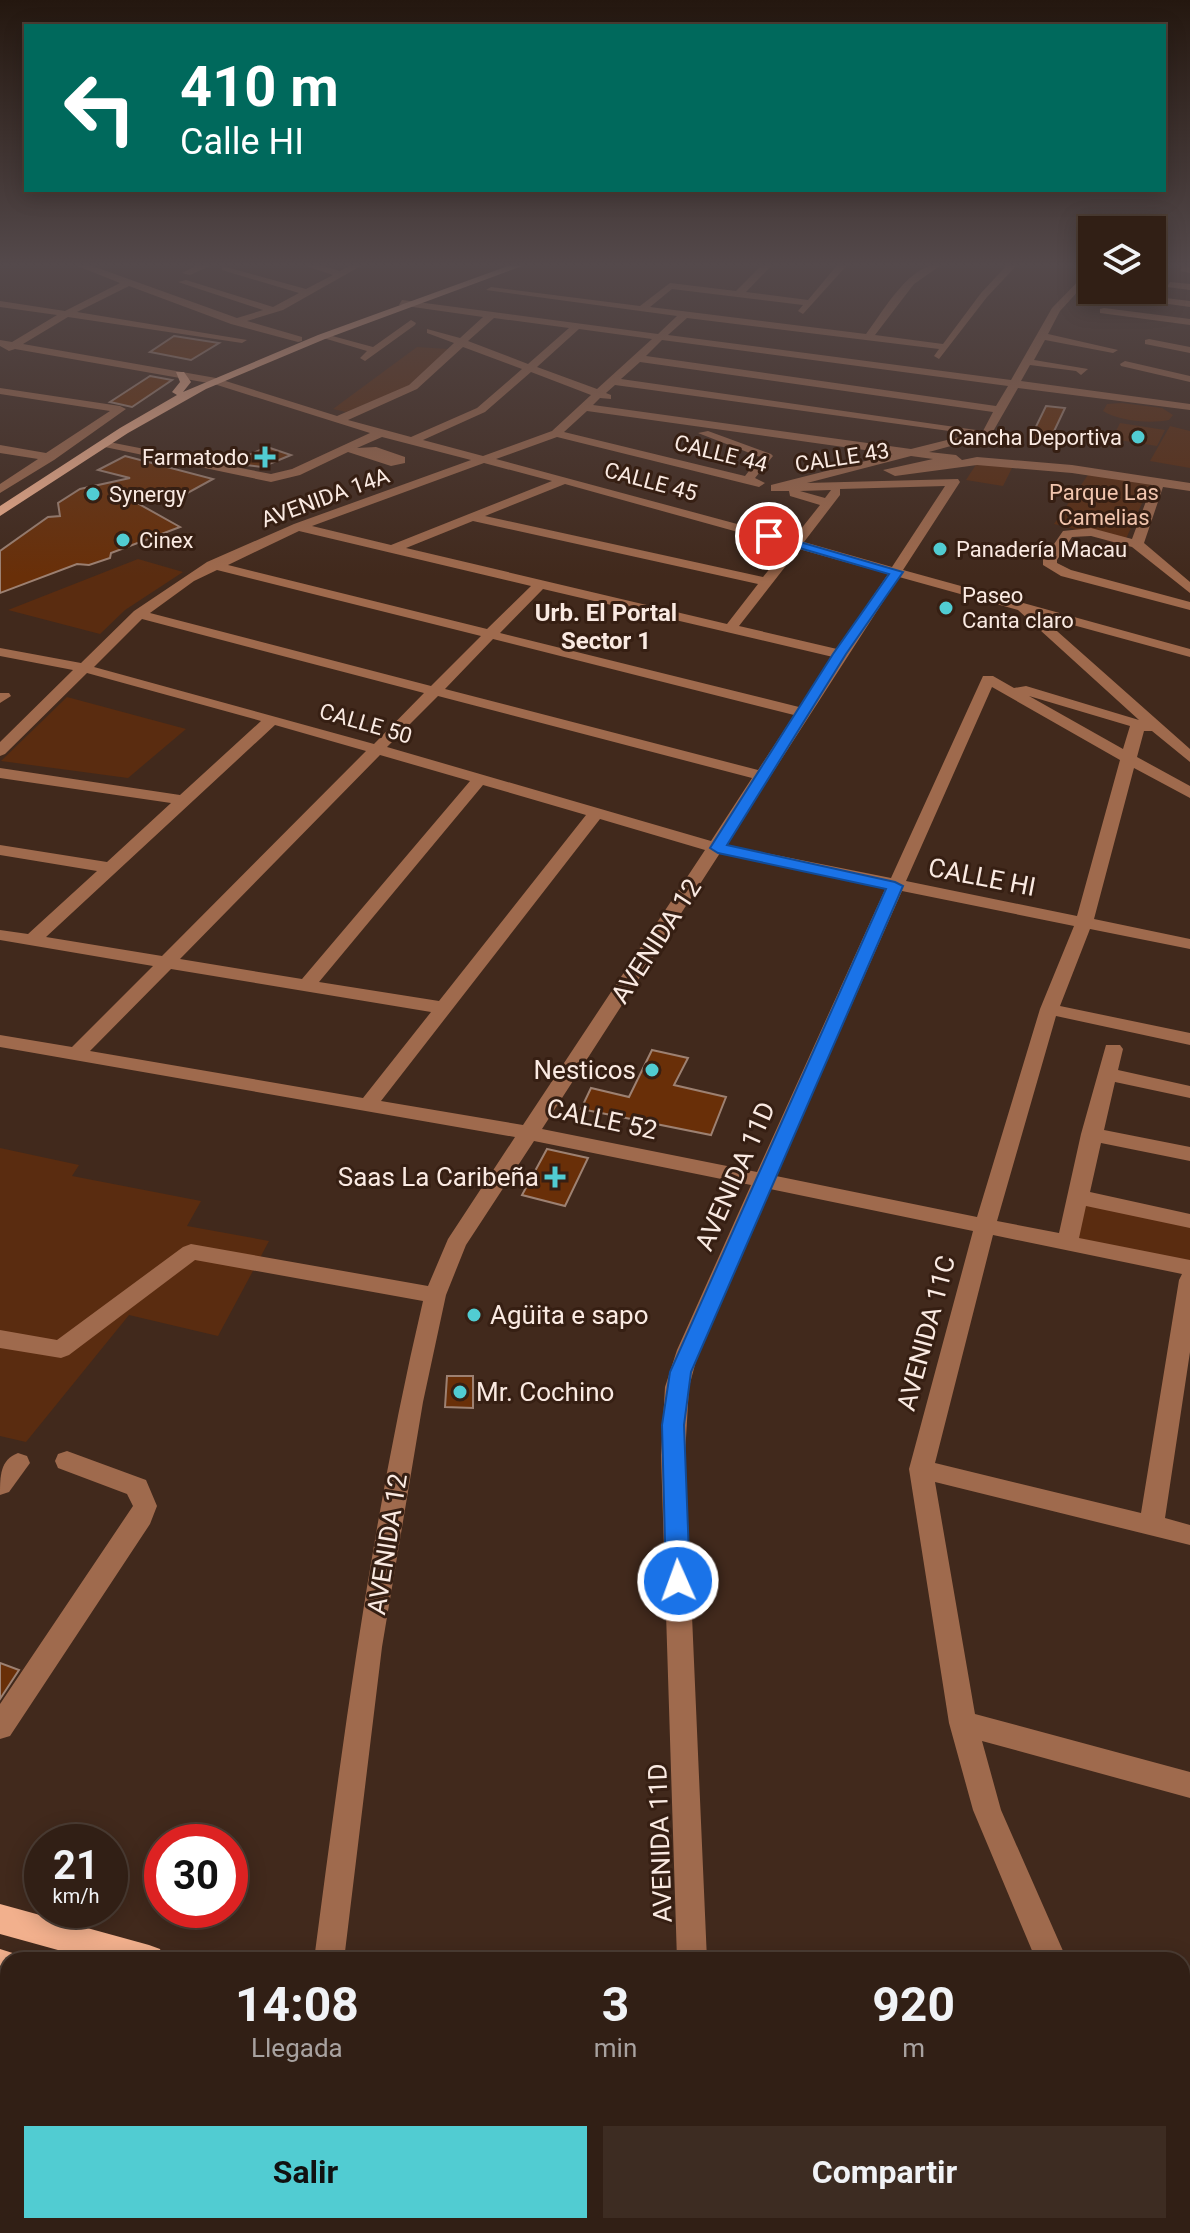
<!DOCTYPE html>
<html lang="es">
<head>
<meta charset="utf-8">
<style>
	:root { --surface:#311f15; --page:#3d2c22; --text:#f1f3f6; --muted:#a8a2a0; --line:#4c3d34; --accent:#51ccd2 }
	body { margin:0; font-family:Roboto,sans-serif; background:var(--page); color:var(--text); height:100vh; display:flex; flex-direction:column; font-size:30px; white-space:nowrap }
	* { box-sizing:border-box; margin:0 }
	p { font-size:26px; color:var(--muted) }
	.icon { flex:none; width:44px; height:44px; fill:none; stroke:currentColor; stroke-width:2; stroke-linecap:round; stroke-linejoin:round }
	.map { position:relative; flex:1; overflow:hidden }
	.drawer { position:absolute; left:0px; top:1952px; width:1190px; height:282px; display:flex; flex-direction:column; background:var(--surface); border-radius:24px 24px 0 0; box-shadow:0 4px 20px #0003,0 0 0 2px var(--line) }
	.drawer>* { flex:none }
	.top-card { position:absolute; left:24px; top:24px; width:1142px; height:168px; border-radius:0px; box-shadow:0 4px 20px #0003,0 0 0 2px var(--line); background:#00695c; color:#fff; overflow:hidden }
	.tools { position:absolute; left:1078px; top:216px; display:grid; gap:16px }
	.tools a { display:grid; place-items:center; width:88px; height:88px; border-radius:0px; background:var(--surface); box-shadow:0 4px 20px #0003,0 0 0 2px var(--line); font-size:40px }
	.speed { position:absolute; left:24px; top:1824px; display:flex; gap:16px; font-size:40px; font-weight:700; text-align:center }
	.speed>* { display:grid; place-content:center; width:104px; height:104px; border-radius:50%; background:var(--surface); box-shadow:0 4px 20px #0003,0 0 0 2px var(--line); line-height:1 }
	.speed small { font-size:20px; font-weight:400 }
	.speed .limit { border:12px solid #d22; background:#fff; color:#111 }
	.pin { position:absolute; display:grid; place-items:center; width:68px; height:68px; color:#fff; margin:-34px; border:4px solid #fff; border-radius:50%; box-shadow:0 2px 8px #0007 }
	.me { position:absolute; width:88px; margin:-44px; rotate:358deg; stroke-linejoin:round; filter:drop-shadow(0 0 6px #0008) }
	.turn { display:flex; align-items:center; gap:28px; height:168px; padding:0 24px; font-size:36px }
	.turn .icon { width:104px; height:104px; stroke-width:2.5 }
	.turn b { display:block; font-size:56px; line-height:68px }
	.eta { display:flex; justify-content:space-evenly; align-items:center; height:136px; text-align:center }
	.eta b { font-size:48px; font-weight:700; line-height:56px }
	.primary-button { display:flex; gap:16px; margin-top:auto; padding:16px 24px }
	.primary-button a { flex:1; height:92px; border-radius:0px; background:var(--accent); color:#111; font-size:32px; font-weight:700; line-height:92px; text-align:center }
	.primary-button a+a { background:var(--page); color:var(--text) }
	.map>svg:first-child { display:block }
	.green { fill:#5a2c10 }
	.building { fill:#692f08; stroke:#9d8172; stroke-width:2 }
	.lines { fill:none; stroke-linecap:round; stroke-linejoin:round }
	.minor { fill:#9f6a4d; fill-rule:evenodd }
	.major { fill:#f2b08d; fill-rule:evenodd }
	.route { fill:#1a73e8; stroke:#114b97; stroke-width:2 }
	.poi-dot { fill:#51ccd2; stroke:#361f13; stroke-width:3 }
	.labels { text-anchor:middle; stroke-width:6; stroke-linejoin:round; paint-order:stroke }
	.far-poi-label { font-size:22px; fill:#faeae2; stroke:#361f13; text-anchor:start }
	.far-street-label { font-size:22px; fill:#faeae2; stroke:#361f13 }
	.far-park-label { font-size:22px; fill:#f1c5ae; stroke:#361f13 }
	.far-neighbourhood-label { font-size:24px; font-weight:bold; fill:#faeae2; stroke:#361f13 }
	.street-label { font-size:26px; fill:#faeae2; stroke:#361f13 }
	.poi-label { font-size:26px; fill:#faeae2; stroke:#361f13; text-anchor:end }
</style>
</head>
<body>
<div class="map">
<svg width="1190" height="2233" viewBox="0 0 1190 2233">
	<rect width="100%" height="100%" fill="#41291c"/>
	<!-- green -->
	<g class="green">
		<polygon points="1152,271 1169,273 1147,305 1115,300 1123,290 1152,290"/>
		<polygon points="417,347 448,349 407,387 346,412 333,409"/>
		<path d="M1122 403 1162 408 1173 415 1169 420C1150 424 1119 421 1103 411L1107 404Z"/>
		<polygon points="1120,423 1165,430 1157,446 1112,439"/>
		<polygon points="1170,426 1190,431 1190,468 1150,461"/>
		<polygon points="977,463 1013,466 1003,486 966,480"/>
		<polygon points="1090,472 1152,481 1125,541 1054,524"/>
		<polygon points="138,559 183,572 125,610 100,634 8,610"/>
		<polygon points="67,697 186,729 128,778 1,761"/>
		<polygon points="0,1148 79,1165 72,1176 201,1201 187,1226 269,1241 218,1336 129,1315 26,1442 0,1436"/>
		<polygon points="1081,1201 1190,1224 1190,1266 1071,1240"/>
	</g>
	<!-- building -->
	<g class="building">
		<polygon points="174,336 219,343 191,360 150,352"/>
		<polygon points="150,376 172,380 132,407 110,402"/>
		<polygon points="1046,406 1065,408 1049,442 1030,439"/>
		<polygon points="267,447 291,455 262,467 230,463"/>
		<polygon points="125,456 213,479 184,495 169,491 130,499 180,527 111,553 110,558 89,565 77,564 0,593 0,551 48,517 60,516 58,503 80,489 130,478 98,470"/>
		<polygon points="652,1050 688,1058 674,1085 726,1097 711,1135 581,1109 591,1088 629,1097"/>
		<polygon points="547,1149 588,1158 565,1206 522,1195"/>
		<polygon points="447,1376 473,1376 473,1408 445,1407"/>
		<polygon points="0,1663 19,1670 0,1699"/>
	</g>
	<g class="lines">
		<!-- minor -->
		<g class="minor">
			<path d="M70 263H84L237 318 263 310 178 282 186 280 273 307 299 293 222 270V266L306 289 333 275 297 263H313L340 271 354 263H366L283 310 247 321 302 337V341L298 342 231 324 129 286 77 312 247 340 242 343 68 317 23 344 216 378 337 416 409 385 454 343 427 333V329L460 338 483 317 399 305 402 300 658 334 677 316 486 290 491 287 640 306 670 283 736 291 764 263H774L746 292 808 300 839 263H849L803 314 798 311 803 305 672 289 650 307 866 334C885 309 909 263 944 263L914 284 875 335 943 344 981 293 1009 263H1019L987 297 939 359 934 356 939 349 687 318 668 335 1011 380 1052 308 1092 267V276L1060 311 1048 334 1118 350 1113 353 1045 340 1034 360 1088 369 1081 375 1076 371 1030 365 1021 381 1190 404V410L1018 388 991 435 929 452 956 455 962 460 977 457 1072 465 1190 483V491L1163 487 1144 543 1190 582V593L1132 547 1091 536 1072 537 1057 560V563L1071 570 1190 602V610L1061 576 1043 565V560L1063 531 1091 528 1132 539 1152 485 1072 473 977 465 895 476 883 470 933 459 911 456 807 483 958 479 960 482 903 570 1190 649V657L1040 616 1190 749V762L1152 731H1144L1137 757 1190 786V798L1134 768 1094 919 1190 939V949L1090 929 1060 1006 1190 1033V1045L1056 1016 997 1221 1059 1233 1081 1134 1106 1045H1120L1123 1049 1118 1070 1190 1086V1098L1115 1082 1104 1130 1190 1147V1161L1101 1143 1090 1192 1190 1214V1228L1086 1206 1079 1238 1190 1260V1352L1165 1518 1190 1525V1545L935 1482 975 1714 1190 1772V1798L982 1741 1001 1810 1067 1960H1036L973 1810 949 1723 909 1469 973 1231 770 1189 699 1350 689 1387 685 1455 707 1960H677L661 1455 665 1387 677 1350 751 1185 534 1141 466 1245 446 1295 423 1402 382 1647 344 1960H314C343 1739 372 1518 423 1301L195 1260 69 1355 61 1358 0 1348V1330L57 1340 183 1247 191 1244 428 1286 448 1239 515 1137 0 1047V1035L72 1047 153 966 0 940V930L28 934 97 871 0 855V845L107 862 171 803 0 778V768L180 795 261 721 87 673 5 754 0 756V742L73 670 0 656V648L81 663 134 611 207 562 294 524 471 460 382 437 357 448 376 447 405 457V463L391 466 348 452 300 475 271 482 100 446 98 444 104 441 271 474 292 469 370 433 214 384 15 349 9 351 0 346V340L12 342 57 315 0 307V301L65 311 120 283ZM494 318 569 328 528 364 468 341ZM579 329 652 339 597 389 537 367ZM662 340 1008 386 996 406 646 356ZM463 347 522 369 477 408 411 437 348 420 417 389ZM640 362 993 412 983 431 621 379ZM531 372 591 395 552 431 483 456 423 440 485 412ZM615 385 971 434 911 449 593 405 600 398 611 399V395L606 393ZM587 411 893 454 771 485V491H789L790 496 820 505 793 539 496 459 557 437 759 487 765 483 755 478 773 456 771 454 708 431 698 433 760 457 745 476 564 432ZM484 463 552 481 391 545 312 526ZM565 484 788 546 763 577 485 516ZM945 486 892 567 804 542 840 495V489ZM831 490 825 498 800 491ZM473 521 758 584 727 624 406 548ZM299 531 531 586 487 629 228 565ZM799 549 888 574 837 649 739 626ZM217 570 481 636 431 686 150 613 194 581ZM899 577 1018 610 1139 720 1026 686 1014 688 993 676H983L891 878 726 845ZM543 589 833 657 799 707 500 633ZM142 619 424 693 374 744 94 667ZM493 639 794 715 758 770 445 689ZM992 687 1120 760 1077 916 906 881ZM438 696 752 778 711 841 387 747ZM1029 696 1130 726 1123 749ZM275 725 366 751 162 956 46 937ZM380 755 470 781 302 979 180 959ZM483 785 586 815 439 1001 319 982ZM600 819 705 850 523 1125 381 1101ZM720 853 886 887 757 1172 542 1129ZM902 891 1074 926 1040 1009 977 1217 776 1176ZM171 969 431 1012 363 1098 90 1051ZM993 1235 1182 1274 1179 1280 1141 1513 935 1463Z"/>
			<polygon points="202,263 216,263 190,275 182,273"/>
			<polygon points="1183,266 1190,267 1190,273 1180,271"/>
			<polygon points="1170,282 1190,284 1190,290 1167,287"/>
			<polygon points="1157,297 1190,301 1190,307 1154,302"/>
			<polygon points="1104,308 1190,319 1190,325 1100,313 1100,309"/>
			<polygon points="411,320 416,323 415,325 365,361 360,358 367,351 320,337 325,334 373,347"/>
			<polygon points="1149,339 1190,347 1190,353 1145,344 1145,340"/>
			<polygon points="1125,361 1190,376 1190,382 1121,366 1120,364"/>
			<polygon points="0,388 120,406 126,409 54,460 0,493 0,484 38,459 0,453 0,445 46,453 110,411 0,394"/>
			<polygon points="0,693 9,693 11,696 0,703"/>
			<polygon points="67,1451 146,1480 157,1506 150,1524 10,1736 0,1739 0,1704 133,1506 127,1494 58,1468 55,1461 58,1454"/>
			<path d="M18 1453 27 1456 30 1463 9 1492 0 1495C0 1476 0 1460 18 1453Z"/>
			<polygon points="1182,2158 1190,2159 1190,2193 1182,2192"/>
			<polygon points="0,2194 8,2195 8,2226 15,2226 0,2228"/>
			<polygon points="43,2226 87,2226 90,2233 46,2233"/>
			<polygon points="368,2226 402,2226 403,2233 369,2233"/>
			<polygon points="787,2226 821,2226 823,2233 789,2233"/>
		</g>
		<!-- major -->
		<g class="major">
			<polygon points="516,263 530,263 325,339 206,389 128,433 0,516 0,506 120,428 177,395 172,392 180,382 176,372 184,372 191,382 183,392 318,335"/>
			<polygon points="0,1904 149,1945 160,1949 164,1960 94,1960 0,1934"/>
			<polygon points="0,1949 19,1955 21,1960 8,1960 8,1981 0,1979"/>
			<polygon points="1182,2065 1190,2066 1190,2098 1182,2097"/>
			<polygon points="1182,2113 1190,2114 1190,2146 1182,2145"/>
		</g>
	</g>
	<!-- sky -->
	<linearGradient id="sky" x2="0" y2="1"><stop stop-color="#24170f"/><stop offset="0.46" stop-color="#54494b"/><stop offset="1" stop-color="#54494b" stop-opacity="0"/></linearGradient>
	<rect width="1190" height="576" fill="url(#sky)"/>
	<!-- route -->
	<polygon class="route" points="769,533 903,572 846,654 727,845 895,882 903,886 691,1372 684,1425 690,1581 686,1588 678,1591 670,1588 666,1581 662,1425 670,1372 886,889 718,853 710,848 833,654 889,574 765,538 763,536"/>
	<!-- markers -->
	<g class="poi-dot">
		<circle cx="1138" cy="437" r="8"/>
		<path d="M261 445h8v8h8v8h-8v8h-8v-8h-8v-8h8z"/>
		<circle cx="93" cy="494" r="8"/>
		<circle cx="123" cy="540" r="8"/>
		<circle cx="940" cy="549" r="8"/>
		<circle cx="946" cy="608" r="8"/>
		<circle cx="652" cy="1070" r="8"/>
		<path d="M551 1165h8v8h8v8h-8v8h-8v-8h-8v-8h8z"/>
		<circle cx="474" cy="1315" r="8"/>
		<circle cx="460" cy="1392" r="8"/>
	</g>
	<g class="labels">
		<!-- far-poi labels -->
		<g class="far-poi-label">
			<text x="1122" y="445" text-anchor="end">Cancha Deportiva</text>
			<text x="249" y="465" text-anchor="end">Farmatodo</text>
			<text x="109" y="502">Synergy</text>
			<text x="139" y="548">Cinex</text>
			<text x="956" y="557">Panadería Macau</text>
			<text x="962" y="603">Paseo<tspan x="962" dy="25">Canta claro</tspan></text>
		</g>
		<!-- far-street labels -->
		<g class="far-street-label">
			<text transform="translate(721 453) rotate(14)" y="8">CALLE 44</text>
			<text transform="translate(842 457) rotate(-9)" y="8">CALLE 43</text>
			<text transform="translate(651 481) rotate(15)" y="8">CALLE 45</text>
			<text transform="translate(325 497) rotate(-20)" y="8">AVENIDA 14A</text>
			<text transform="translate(366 723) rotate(16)" y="8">CALLE 50</text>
		</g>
		<!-- far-park labels -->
		<g class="far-park-label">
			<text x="1104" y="500">Parque Las<tspan x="1104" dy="25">Camelias</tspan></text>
		</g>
		<!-- far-neighbourhood labels -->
		<g class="far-neighbourhood-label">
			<text x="606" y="621">Urb. El Portal<tspan x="606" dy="28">Sector 1</tspan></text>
		</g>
		<!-- street labels -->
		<g class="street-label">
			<text transform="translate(982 877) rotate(11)" y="9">CALLE HI</text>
			<text transform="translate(656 941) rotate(-57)" y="9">AVENIDA 12</text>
			<text transform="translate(602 1119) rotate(12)" y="9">CALLE 52</text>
			<text transform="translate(735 1176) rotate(-66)" y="9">AVENIDA 11D</text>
			<text transform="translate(926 1333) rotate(-75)" y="9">AVENIDA 11C</text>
			<text transform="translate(387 1544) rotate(-81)" y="9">AVENIDA 12</text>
			<text transform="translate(660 1843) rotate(-92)" y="9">AVENIDA 11D</text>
		</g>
		<!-- poi labels -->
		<g class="poi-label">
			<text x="636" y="1079">Nesticos</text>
			<text x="539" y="1186">Saas La Caribeña</text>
			<text x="490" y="1324" text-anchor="start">Agüita e sapo</text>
			<text x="476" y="1401" text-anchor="start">Mr. Cochino</text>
		</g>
	</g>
</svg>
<div class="tools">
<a><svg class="icon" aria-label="layers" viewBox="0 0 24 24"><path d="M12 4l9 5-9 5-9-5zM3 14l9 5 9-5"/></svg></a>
</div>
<div class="speed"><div>21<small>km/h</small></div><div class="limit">30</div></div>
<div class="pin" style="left:769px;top:536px;background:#d93025"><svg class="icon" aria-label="arrive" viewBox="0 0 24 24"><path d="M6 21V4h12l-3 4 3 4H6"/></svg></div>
<svg class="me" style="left:678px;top:1581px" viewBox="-20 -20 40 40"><circle r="17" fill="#1a73e8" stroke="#fff" stroke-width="3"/><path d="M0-11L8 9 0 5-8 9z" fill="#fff"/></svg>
<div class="top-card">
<div class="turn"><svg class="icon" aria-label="left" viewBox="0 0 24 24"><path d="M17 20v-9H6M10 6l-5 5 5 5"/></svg><div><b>410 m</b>Calle HI</div></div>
</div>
<section class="drawer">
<div class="eta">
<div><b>14:08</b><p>Llegada</p></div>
<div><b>3</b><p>min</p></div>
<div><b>920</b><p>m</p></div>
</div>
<div class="primary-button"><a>Salir</a><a>Compartir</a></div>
</section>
</div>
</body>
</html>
